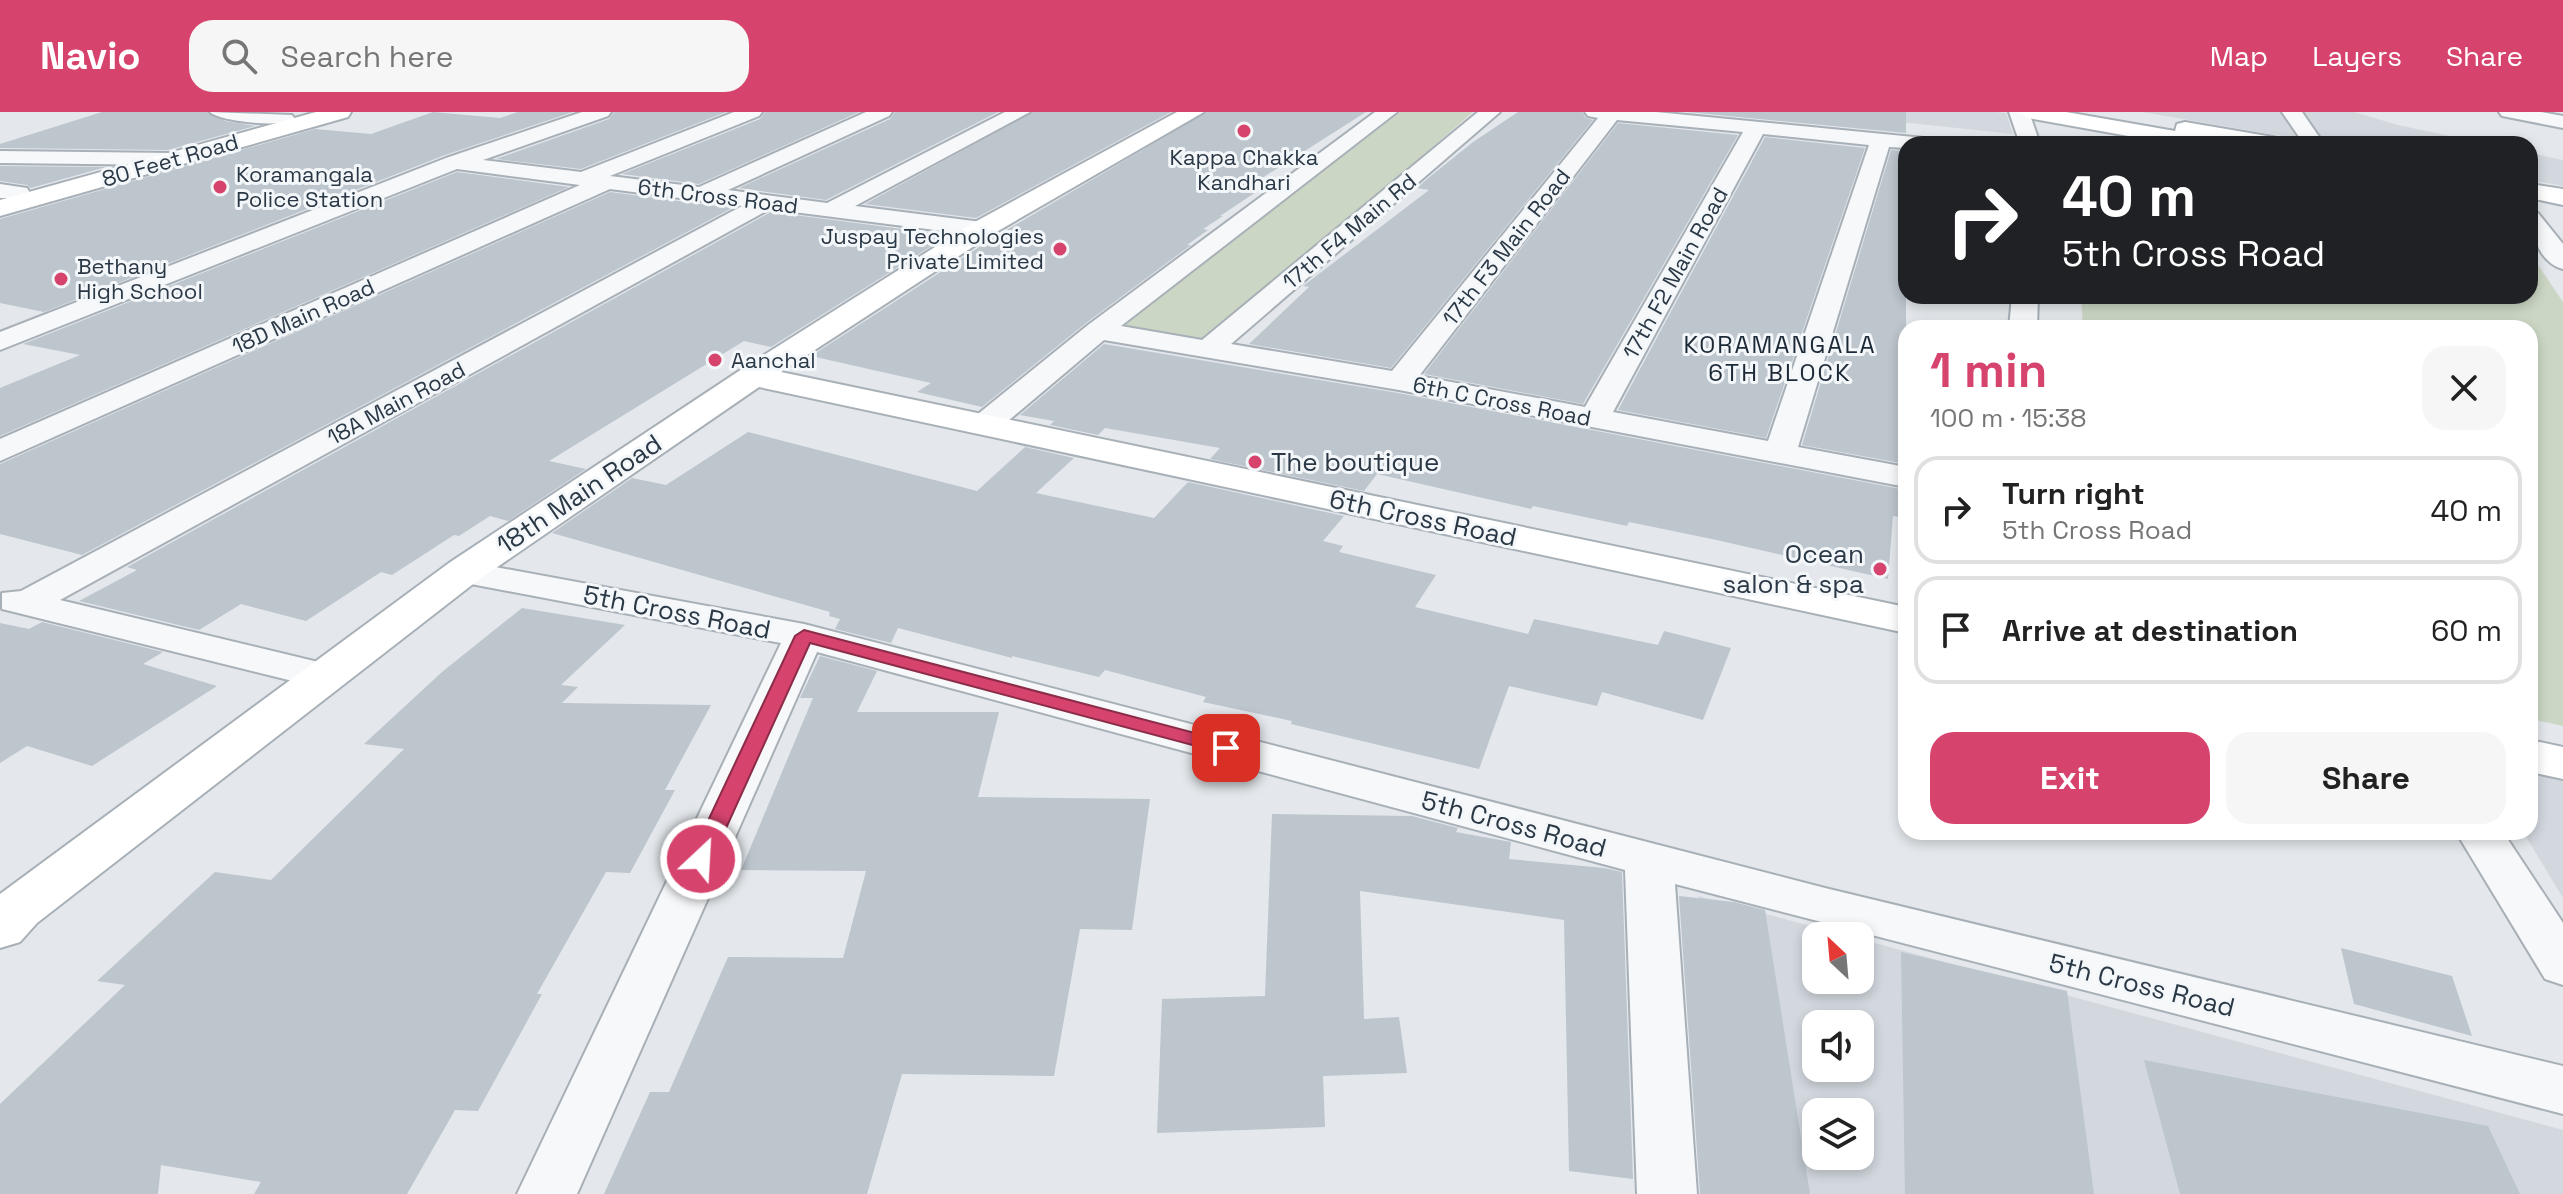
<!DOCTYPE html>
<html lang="en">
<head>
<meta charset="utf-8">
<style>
	:root { --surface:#fff; --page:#f6f6f6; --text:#222; --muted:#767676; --line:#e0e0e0; --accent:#d6446e }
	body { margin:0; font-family:"Space Grotesk",sans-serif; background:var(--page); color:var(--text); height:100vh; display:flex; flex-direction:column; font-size:30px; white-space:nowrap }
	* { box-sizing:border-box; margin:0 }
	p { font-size:26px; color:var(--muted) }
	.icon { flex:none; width:44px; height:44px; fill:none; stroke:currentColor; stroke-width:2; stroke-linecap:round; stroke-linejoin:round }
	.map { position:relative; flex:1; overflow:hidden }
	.sheet { position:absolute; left:1898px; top:208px; width:640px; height:520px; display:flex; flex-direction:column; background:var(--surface); border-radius:24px; box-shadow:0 4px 12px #0003 }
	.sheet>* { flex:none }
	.banner { position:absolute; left:1898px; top:24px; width:640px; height:168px; border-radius:24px; box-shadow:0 4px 12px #0003; background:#202124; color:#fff; overflow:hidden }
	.needle { width:52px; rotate:334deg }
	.tools { position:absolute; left:1802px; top:810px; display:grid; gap:16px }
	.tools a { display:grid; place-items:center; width:72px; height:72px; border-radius:16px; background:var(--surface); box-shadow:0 4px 12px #0003; font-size:40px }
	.pin { position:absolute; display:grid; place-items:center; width:68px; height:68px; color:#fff; margin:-34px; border-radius:16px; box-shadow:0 4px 12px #0006 }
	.me { position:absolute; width:88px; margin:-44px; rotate:25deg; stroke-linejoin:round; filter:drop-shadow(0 0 6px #0008) }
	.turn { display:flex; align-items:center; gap:28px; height:168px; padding:0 32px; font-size:36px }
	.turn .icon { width:104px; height:104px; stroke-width:2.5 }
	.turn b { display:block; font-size:56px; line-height:68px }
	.round { display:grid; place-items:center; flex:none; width:84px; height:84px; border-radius:24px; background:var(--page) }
	.summary { display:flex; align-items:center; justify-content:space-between; height:136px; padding:0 32px }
	h1 { font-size:48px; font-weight:700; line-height:60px; color:var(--accent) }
	.button { display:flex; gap:16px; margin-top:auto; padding:16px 32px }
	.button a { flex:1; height:92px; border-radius:24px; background:var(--accent); color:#fff; font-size:32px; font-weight:700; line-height:92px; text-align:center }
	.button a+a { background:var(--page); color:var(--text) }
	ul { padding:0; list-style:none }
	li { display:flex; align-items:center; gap:24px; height:108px; margin:0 16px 12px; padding:0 16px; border:4px solid var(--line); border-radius:24px }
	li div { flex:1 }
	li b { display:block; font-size:30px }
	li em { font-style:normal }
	header { display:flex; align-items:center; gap:48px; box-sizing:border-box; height:112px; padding:0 40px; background:var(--accent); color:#fff }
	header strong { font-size:38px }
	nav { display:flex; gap:44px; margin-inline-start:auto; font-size:28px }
	.search { width:560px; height:72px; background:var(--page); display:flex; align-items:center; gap:20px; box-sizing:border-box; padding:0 28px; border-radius:24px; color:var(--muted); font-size:30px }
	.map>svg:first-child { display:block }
	.built { fill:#d2d8de; fill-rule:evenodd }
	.green { fill:#cbd7c4 }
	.building { fill:#bdc5cd }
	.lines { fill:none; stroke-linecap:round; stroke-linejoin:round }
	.street-casing { stroke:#a8b0b7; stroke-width:4 }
	.secondary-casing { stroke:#a8b0b7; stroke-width:4 }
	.street { fill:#f7f8fa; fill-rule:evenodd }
	.secondary { fill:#fff; fill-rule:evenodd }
	.route { fill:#d6446e; stroke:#8b2c48; stroke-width:2 }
	.poi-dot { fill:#d6446e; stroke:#f4f7f9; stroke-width:3 }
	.labels { text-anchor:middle; stroke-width:6; stroke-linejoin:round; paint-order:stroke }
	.far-poi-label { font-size:22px; fill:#2a3846; stroke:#f4f7f9; text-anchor:start }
	.far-street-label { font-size:22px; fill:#2a3846; stroke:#f4f7f9 }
	.far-neighbourhood-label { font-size:24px; letter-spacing:2px; fill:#1c2937; stroke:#f4f7f9 }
	.poi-label { font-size:26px; fill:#2a3846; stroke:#f4f7f9; text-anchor:start }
	.street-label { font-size:26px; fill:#2a3846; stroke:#f4f7f9 }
</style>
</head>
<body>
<header>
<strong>Navio</strong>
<div class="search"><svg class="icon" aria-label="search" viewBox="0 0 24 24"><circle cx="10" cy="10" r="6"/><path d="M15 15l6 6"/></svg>Search here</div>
<nav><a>Map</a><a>Layers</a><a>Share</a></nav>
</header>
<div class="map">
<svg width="2563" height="1082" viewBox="0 0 2563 1082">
	<rect width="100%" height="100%" fill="#e4e8ec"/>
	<!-- built -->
	<g class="built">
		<polygon points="1807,0 1995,0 2006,1 2013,22"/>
		<polygon points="2142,0 2354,0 2398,13 2487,32 2329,32"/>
		<polygon points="2530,41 2563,48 2563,74 2530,68"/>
		<polygon points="2530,662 2563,669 2563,786 2523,720 2530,720"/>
		<path d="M1698 784 1848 824H1816V868H1860V827L2563 1018V1082H1732ZM1816 912H1860V956H1816ZM1816 1000H1860V1044H1816Z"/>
	</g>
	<!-- green -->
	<g class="green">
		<polygon points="1400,0 1473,0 1208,229 1124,213"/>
		<polygon points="2530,141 2563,190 2563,614 2530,607 2530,216 2083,216 2081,184 2530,184"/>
	</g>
	<!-- building -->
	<g class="building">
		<polygon points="102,0 207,0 225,9 255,14 168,38 0,36 0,32"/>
		<polygon points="433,0 500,6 518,0 573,0 445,43 44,200 0,191 0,107 315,17 371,22"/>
		<polygon points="614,0 726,0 581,57 496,47 609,7"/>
		<polygon points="765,0 859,0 699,72 622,62 760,7"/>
		<polygon points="895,0 998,0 826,88 739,76 890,7"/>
		<polygon points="1033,0 1171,0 976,106 865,92"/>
		<polygon points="1207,0 1366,0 1243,78 1256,80 1220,104 1223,104 1203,117 1208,118 1187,133 1191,133 1086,211 982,295 917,280 931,271 811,244 993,126"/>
		<polygon points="1518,0 1582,0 1586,6 1593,8 1391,256 1249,232 1309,175 1303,174 1429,78 1417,76 1427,67 1473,30"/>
		<polygon points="1687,0 1906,0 1906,21"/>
		<polygon points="1618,11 1738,23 1583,292 1424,262"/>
		<polygon points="1765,25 1865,36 1766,326 1618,298"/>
		<polygon points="1891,38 1906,39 1906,352 1802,333"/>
		<polygon points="0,54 106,55 31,76 27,73 0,69"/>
		<polygon points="457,60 569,75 0,324 0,276 80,243 23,232"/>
		<polygon points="610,80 732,96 82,443 0,422 0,352"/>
		<polygon points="771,100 949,123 771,235 744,229 549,349 586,357 508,409 490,404 459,424 454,423 392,463 381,460 306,509 241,492 199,518 79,489 137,458 127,455"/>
		<polygon points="1104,232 1398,281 1906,378 1906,406 1893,404 1888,467 1712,427 1629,410 1627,414 1533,394 1531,397 1377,362 1364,379 1210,347 1220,336 1105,316 1098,323 1050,313 1054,309 1020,303"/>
		<polygon points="748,320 977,379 1025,335 1074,346 1036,381 1154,406 1188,370 1344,404 1323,429 1343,434 1339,440 1436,463 1415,495 1528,522 1534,507 1658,533 1664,519 1731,536 1703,608 1602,580 1597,594 1509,574 1479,657 1291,612 1292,609 1203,590 1206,585 1105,558 1099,565 1012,544 1012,546 898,516 891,531 835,517 840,507 829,504 830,500 552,421 632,366 666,373"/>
		<polygon points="522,496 625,513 561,573 578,575 562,591 711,593 665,678 675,678 630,761 606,760 537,882 542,882 478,999 455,998 407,1082 254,1082 261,1070 161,1053 158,1082 0,1082 0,992 125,873 97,869 215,760 271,768 404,637 364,632 442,560"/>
		<polygon points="42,510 163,540 143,552 217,574 92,654 27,634 0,651 0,511 29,517"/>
		<polygon points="820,544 877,559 857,600 999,600 978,685 1150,687 1132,818 1080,817 1054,964 902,962 867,1082 604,1082 650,980 669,980 728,845 843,846 866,759 741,758 813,586 800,586"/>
		<polygon points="1272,702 1412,704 1458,716 1456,720 1511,730 1509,747 1604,756 1622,760 1633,1067 1569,1059 1564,808 1360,779 1364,907 1399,905 1407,961 1323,964 1325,1015 1157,1021 1162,887 1265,884"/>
		<polygon points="1679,784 1734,790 1765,798 1810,1082 1700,1082"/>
		<polygon points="2341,836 2452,864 2472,924 2354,892"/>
		<polygon points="1901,840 2067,879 2094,1082 1905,1082"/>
		<polygon points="2144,948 2488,1014 2520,1082 2180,1082"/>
	</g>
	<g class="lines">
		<defs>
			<g id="street">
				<path d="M210 0 292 3 295 7C285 16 220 10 210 0Z"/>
				<polygon points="582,0 611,0 608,4 483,48 581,60 734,0 762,0 759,4 610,64 699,75 866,0 892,0 889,4 728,78 827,91 1005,0 1030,0 855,94 982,110 990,112 994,117 990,122 982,124 770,97 60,488 339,555 345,564 339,573 325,577 2,497 2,481 21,479 742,94 610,77 0,349 0,327 580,73 457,57 0,238 0,220 446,46"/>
				<path d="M1375 0H1397L1121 214 1202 228 1478 0H1500L1231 232 1392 259 1598 6 1588 4 1585 0H1656L1924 26 1934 32H1906V36L1889 35 1798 335 1906 355V375L1399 278 1104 228 995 320 984 322 973 320 968 313 973 306 1088 213ZM1617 8 1743 20 1585 295 1419 264ZM1763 22 1869 33 1768 329 1613 300Z"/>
				<polygon points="2009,0 2029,0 2040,32 2020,32"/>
				<polygon points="2282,0 2302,0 2324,32 2304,32"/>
				<polygon points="2499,0 2541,0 2563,4 2563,16 2502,4"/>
				<polygon points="0,39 172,41 183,47 172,53 0,51"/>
				<polygon points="0,72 27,76 30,81 27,86 0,86"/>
				<path d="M2530 99 2538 101 2563 132V157C2539 151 2530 120 2530 99Z"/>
				<polygon points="2012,184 2038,184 2037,216 2009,216"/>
				<polygon points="463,449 804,512 1825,776 2563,954 2563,1002 1675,772 1697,1082 1637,1082 1625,758 817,540 577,1082 517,1082 781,531 450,468 445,460 450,452"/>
				<polygon points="2456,720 2503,720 2563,811 2563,873 2545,867"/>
			</g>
			<g id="secondary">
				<polygon points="316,0 351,0 348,5 0,104 0,88"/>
				<polygon points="1177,0 1204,0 991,123 781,260 1906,495 1906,521 759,275 477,469 37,811 20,830 0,836 0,782 449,451 742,257 973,111"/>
				<polygon points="2017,0 2066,0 2175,19 2177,12 2185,10 2273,25 2281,27 2284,32 2173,32 2028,6"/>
				<polygon points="2530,72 2563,77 2563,93 2530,86"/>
				<polygon points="2530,628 2563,635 2563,667 2530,660"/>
			</g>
		</defs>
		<!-- street casing -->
		<use href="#street" class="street-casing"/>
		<!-- secondary casing -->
		<use href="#secondary" class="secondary-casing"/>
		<!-- street -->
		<use href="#street" class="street"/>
		<!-- secondary -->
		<use href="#secondary" class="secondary"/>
	</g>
	<!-- route -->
	<polygon class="route" points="804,518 1233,631 1236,636 1226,642 810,531 712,747 709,753 694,753 690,747 795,524"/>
	<!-- markers -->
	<g class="poi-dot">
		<circle cx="1244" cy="19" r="8"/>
		<circle cx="220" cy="75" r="8"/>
		<circle cx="1060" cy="137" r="8"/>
		<circle cx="61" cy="167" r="8"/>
		<circle cx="715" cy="248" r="8"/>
		<circle cx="1255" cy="350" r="8"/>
		<circle cx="1880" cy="457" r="8"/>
	</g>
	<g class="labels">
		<!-- far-poi labels -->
		<g class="far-poi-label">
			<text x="1244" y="53" text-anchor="middle">Kappa Chakka<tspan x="1244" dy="25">Kandhari</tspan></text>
			<text x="236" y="70">Koramangala<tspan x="236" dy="25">Police Station</tspan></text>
			<text x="1044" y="132" text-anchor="end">Juspay Technologies<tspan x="1044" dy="25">Private Limited</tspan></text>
			<text x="77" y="162">Bethany<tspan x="77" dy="25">High School</tspan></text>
			<text x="731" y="256">Aanchal</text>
		</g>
		<!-- far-street labels -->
		<g class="far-street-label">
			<text transform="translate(170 48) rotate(-16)" y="8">80 Feet Road</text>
			<text transform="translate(718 84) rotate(7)" y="8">6th Cross Road</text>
			<text transform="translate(1349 119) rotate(-40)" y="8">17th F4 Main Rd</text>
			<text transform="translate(1506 135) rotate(-52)" y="8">17th F3 Main Road</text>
			<text transform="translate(1675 161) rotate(-61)" y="8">17th F2 Main Road</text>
			<text transform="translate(303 204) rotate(-24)" y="8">18D Main Road</text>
			<text transform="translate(1502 289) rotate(11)" y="8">6th C Cross Road</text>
			<text transform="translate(396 291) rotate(-28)" y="8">18A Main Road</text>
		</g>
		<!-- far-neighbourhood labels -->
		<g class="far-neighbourhood-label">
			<text x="1780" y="241">KORAMANGALA<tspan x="1780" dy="28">6TH BLOCK</tspan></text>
		</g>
		<!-- poi labels -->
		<g class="poi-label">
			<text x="1271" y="359">The boutique</text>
			<text x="1864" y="451" text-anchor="end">Ocean<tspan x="1864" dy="30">salon &amp; spa</tspan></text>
		</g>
		<!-- street labels -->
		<g class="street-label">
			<text transform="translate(579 382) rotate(-34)" y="9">18th Main Road</text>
			<text transform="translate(1423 406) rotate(12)" y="9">6th Cross Road</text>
			<text transform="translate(677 500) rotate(11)" y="9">5th Cross Road</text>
			<text transform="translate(1514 712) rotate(15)" y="9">5th Cross Road</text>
			<text transform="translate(2142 873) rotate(14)" y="9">5th Cross Road</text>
		</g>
	</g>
</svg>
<div class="tools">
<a><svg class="needle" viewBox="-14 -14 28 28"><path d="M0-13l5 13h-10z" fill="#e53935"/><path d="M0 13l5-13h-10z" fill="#767676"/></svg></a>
<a><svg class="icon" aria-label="sound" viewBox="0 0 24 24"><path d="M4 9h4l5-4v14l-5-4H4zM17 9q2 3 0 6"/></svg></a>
<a><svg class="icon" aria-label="layers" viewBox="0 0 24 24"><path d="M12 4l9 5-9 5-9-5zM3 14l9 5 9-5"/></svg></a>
</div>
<div class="pin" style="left:1226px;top:636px;background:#d93025"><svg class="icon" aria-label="arrive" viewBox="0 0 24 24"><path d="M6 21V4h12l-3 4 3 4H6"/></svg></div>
<svg class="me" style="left:701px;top:747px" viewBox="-20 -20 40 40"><circle r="17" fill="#d6446e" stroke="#fff" stroke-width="3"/><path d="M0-11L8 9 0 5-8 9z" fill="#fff"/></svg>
<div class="banner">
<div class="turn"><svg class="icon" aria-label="right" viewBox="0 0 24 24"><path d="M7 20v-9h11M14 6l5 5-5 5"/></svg><div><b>40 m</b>5th Cross Road</div></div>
</div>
<section class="sheet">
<div class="summary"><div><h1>1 min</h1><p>100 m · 15:38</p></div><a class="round"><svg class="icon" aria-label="close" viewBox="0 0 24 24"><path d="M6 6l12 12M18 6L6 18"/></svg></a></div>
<ul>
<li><svg class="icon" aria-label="right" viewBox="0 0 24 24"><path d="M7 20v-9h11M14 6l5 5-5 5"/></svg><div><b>Turn right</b><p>5th Cross Road</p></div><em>40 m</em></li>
<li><svg class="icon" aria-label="arrive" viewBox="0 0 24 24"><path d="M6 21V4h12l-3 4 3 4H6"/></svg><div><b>Arrive at destination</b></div><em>60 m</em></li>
</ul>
<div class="button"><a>Exit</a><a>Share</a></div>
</section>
</div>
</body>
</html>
